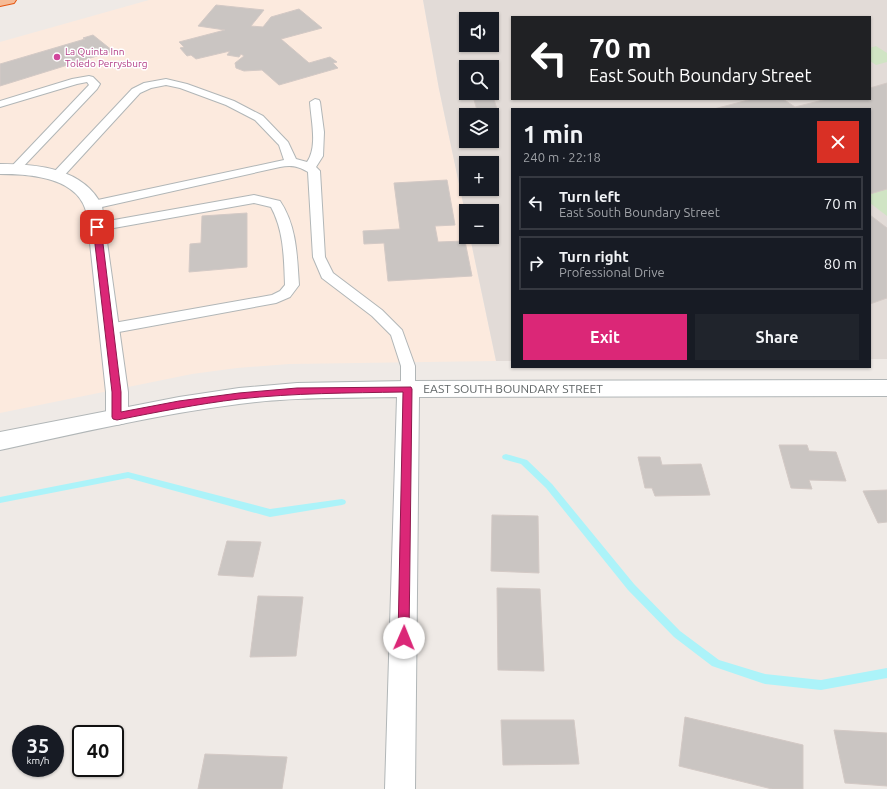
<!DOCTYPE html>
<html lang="en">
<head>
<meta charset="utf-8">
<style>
	:root { --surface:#171b24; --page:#20242c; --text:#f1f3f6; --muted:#9ea1a6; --line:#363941; --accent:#db2777 }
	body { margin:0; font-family:Ubuntu,sans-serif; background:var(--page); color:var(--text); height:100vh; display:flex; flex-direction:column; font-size:15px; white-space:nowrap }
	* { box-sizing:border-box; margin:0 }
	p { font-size:13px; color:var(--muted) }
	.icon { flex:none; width:22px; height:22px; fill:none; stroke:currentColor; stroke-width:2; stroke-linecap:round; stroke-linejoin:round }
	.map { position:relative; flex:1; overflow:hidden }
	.details { position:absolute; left:511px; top:108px; width:360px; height:260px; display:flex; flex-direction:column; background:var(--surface); border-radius:0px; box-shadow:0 1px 3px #0004 }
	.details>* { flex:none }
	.hud { position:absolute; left:511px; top:16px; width:360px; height:84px; border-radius:0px; box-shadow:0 1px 3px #0004; background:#202124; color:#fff; overflow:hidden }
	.buttons { position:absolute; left:459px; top:12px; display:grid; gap:8px }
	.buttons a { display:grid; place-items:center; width:40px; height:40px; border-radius:0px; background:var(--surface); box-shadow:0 1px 3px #0004; font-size:20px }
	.speed { position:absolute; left:12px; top:725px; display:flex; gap:8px; font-size:20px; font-weight:700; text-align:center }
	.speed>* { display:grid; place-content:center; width:52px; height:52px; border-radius:50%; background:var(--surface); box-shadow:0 1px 3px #0004; line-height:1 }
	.speed small { font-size:10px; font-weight:400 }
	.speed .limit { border:2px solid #111; border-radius:6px; background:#fff; color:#111 }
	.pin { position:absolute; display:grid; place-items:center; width:34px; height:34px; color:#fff; margin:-17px; border-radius:8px; box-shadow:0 2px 6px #0006 }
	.me { position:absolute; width:44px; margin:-22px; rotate:1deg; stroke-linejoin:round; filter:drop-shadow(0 0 3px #0008) }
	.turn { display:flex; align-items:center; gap:14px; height:84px; padding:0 12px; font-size:18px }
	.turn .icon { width:52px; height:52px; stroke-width:2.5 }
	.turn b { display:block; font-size:28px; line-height:34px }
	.round { display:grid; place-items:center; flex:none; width:42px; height:42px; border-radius:0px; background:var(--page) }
	.summary { display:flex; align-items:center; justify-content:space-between; height:68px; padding:0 12px }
	h1 { font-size:24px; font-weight:700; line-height:30px }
	.primary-button { display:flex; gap:8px; margin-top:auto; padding:8px 12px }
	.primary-button a { flex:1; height:46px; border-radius:0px; background:var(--accent); color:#fff; font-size:16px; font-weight:700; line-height:46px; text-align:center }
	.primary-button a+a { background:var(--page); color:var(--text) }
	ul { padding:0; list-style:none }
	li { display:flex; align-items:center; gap:12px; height:54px; margin:0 8px 6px; padding:0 4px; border:2px solid var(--line); border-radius:0px }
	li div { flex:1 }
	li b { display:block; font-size:15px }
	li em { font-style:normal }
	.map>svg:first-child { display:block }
	.commercial { fill:#fceade }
	.education { fill:#e2dbd7; fill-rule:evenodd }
	.green { fill:#d0e4c4 }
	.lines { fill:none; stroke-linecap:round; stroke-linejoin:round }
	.stream { fill:#acf3f9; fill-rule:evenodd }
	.building { fill:#cac5c2; stroke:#d3c9c5 }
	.service-casing { stroke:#b1b6b7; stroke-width:2 }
	.minor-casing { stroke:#b1b6b7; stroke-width:2 }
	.tertiary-casing { stroke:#b1b6b7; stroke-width:2 }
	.motorway-casing { stroke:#e55510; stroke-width:2 }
	.service { fill:#fff; fill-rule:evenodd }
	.minor { fill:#fff; fill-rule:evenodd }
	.tertiary { fill:#fff; fill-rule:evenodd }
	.motorway { fill:#f6bb96; fill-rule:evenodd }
	.route { fill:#db2777; stroke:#8e194d }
	.hotel-dot { fill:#d1479c; stroke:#fff; stroke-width:1.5 }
	.labels { text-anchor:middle; stroke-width:3; stroke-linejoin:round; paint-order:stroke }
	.far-hotel-label { font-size:10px; fill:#b23c85; stroke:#fff; text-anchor:start }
	.street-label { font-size:12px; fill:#5e6465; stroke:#fff }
</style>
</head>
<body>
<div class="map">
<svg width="887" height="789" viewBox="0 0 887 789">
	<rect width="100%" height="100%" fill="#efeae6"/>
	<!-- commercial -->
	<polygon class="commercial" points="149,0 423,0 439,89 466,217 466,237 470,237 496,361 289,364 237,368 192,374 0,413 0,42"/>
	<!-- education -->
	<path class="education" d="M423 0H887V359H870V109H512V361H496L470 237H492V211H466V217L439 89ZM512 17H870V99H512ZM466 19H492V45H466ZM466 67H492V93H466ZM466 115H492V141H466ZM466 163H492V189H466Z"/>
	<!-- green -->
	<g class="green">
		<polygon points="876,46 887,53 887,62 876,65 870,61 870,48"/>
		<polygon points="887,189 887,216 870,203 870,194"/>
	</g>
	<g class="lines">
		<!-- stream -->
		<g class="stream">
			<polygon points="506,454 527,460 552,484 634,584 680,631 719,660 765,674 821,680 887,668 887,678 821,690 765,684 712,666 674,637 628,590 546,488 521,464 503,459 502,457 503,455"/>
			<polygon points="128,472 270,509 342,499 345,500 346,502 345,504 342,505 270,517 128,478 0,503 0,497"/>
		</g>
	</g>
	<!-- building -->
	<g class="building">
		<polygon points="216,5 264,10 251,26 263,27 271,17 299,9 322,28 281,39 309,63 330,57 337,62 333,63 338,68 279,85 262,70 244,71 236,68 235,63 244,56 241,54 239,57 227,55 230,51 196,59 191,55 187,56 180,48 184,47 179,42 225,30 198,26"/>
		<polygon points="93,35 113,51 0,86 0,64 85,39 83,38"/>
		<polygon points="887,83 887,189 870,194 870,109 714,109 752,99 783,99 795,107 827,99 870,99 870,88"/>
		<polygon points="472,93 492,93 497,109 477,110"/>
		<polygon points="447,180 455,225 435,226 438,242 465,241 472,276 388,281 384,243 364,244 363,231 400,229 394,183"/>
		<polygon points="247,213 247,267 189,272 190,244 201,243 202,216"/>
		<polygon points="870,215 887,228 887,298 870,304"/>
		<polygon points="779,445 807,445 809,451 836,452 846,481 809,480 812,489 791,488"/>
		<polygon points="638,457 660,457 662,465 701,464 710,495 655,496 652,488 645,488"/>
		<polygon points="887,490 887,522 878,523 863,491"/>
		<polygon points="492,515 538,516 539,573 491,571"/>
		<polygon points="227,541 261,542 253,577 218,575"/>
		<polygon points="497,588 540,589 544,671 498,670"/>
		<polygon points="258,596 303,597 296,656 250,657"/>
		<polygon points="685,717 803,745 803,789 772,789 679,766"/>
		<polygon points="501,720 574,720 579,764 503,765"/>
		<polygon points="834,730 887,733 887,786 845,783"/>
		<polygon points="205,754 287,757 282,789 198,789"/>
	</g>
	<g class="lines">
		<defs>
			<g id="service">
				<polygon points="89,76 93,77 100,84 97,89 19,171 11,171 9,169 11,167 89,85 87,82 77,84 0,107 0,101 72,79"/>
				<path d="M166 79 187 84 234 101 263 116 288 142 296 159 307 162C318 147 311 120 310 102L315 99 319 100 320 102 324 132 323 156 316 167 320 171 325 257 333 273 382 310 402 330 415 366V389L413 393 408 394 403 393 401 389V366L391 335 372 316 322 278 313 257 308 172C298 166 291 165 280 167L93 209 89 208 87 205 89 202 93 201 284 160 279 145 255 120 226 105 180 88 166 85 151 88 140 93 61 179H53L51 176 53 173 132 89 144 83Z"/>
				<path d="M254 195 280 201C297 226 297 257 299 285L290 297 276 303 108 334 103 332 101 329 103 326 108 324 272 295 280 291 285 285C284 258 284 231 271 207L254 203 97 231 93 230 91 227 93 224 97 223Z"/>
			</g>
			<path id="minor" d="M0 164C37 164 84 168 102 206L128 392V417L125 423 117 425 109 423 106 417V392L87 215C80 177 30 174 0 174Z"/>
			<path id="tertiary" d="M887 380V396L419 397 415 789H385L397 397C344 398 291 397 239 404 159 414 79 433 0 450V432L179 397 239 388 297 383 408 381Z"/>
			<polygon id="motorway" points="0,0 16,0 14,3 0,6"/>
		</defs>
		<!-- service casing -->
		<use href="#service" class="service-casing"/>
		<!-- minor casing -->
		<use href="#minor" class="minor-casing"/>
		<!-- tertiary casing -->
		<use href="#tertiary" class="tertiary-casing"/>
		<!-- motorway casing -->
		<use href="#motorway" class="motorway-casing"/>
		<!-- service -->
		<use href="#service" class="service"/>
		<!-- minor -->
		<use href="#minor" class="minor"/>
		<!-- tertiary -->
		<use href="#tertiary" class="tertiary"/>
		<!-- motorway -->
		<use href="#motorway" class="motorway"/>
	</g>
	<!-- route -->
	<path class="route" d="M97 225 101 227 121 392V412L179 401 239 393 297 388 411 387 412 389 409 638 408 641 404 643 400 641 398 638 403 392C349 393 294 393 239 399 198 404 157 412 117 420L113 419 112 417V392L93 227Z"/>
	<!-- markers -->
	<circle class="hotel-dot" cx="57" cy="57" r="4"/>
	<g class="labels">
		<!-- far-hotel labels -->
		<g class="far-hotel-label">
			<text x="65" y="55">La Quinta Inn<tspan x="65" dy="12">Toledo Perrysburg</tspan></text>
		</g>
		<!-- street labels -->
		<g class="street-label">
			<text x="513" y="393">EAST SOUTH BOUNDARY STREET</text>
		</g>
	</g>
</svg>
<div class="buttons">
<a><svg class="icon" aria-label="sound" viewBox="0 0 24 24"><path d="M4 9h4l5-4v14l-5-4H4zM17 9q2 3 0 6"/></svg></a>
<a><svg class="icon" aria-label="search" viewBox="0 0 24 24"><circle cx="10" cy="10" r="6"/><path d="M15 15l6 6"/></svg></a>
<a><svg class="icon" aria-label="layers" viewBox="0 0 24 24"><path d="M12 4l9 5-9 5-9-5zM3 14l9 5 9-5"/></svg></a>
<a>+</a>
<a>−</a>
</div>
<div class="speed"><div>35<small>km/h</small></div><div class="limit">40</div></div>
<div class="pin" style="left:97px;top:227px;background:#d93025"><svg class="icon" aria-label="arrive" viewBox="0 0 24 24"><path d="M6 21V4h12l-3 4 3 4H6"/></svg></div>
<svg class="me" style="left:404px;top:638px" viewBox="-20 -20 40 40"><circle r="19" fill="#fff"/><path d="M0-13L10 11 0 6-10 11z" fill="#db2777"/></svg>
<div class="hud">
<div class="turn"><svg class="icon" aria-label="left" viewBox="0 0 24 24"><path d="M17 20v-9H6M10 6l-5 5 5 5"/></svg><div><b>70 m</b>East South Boundary Street</div></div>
</div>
<section class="details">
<div class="summary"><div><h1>1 min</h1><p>240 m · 22:18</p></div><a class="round" style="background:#d93025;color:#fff"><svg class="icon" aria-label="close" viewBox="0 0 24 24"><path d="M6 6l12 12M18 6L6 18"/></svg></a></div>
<ul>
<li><svg class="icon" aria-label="left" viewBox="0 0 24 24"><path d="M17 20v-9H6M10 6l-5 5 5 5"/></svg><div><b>Turn left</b><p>East South Boundary Street</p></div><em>70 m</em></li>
<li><svg class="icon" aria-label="right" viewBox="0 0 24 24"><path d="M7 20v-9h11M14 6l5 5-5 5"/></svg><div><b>Turn right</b><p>Professional Drive</p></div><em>80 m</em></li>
</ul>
<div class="primary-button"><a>Exit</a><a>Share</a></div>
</section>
</div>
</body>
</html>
